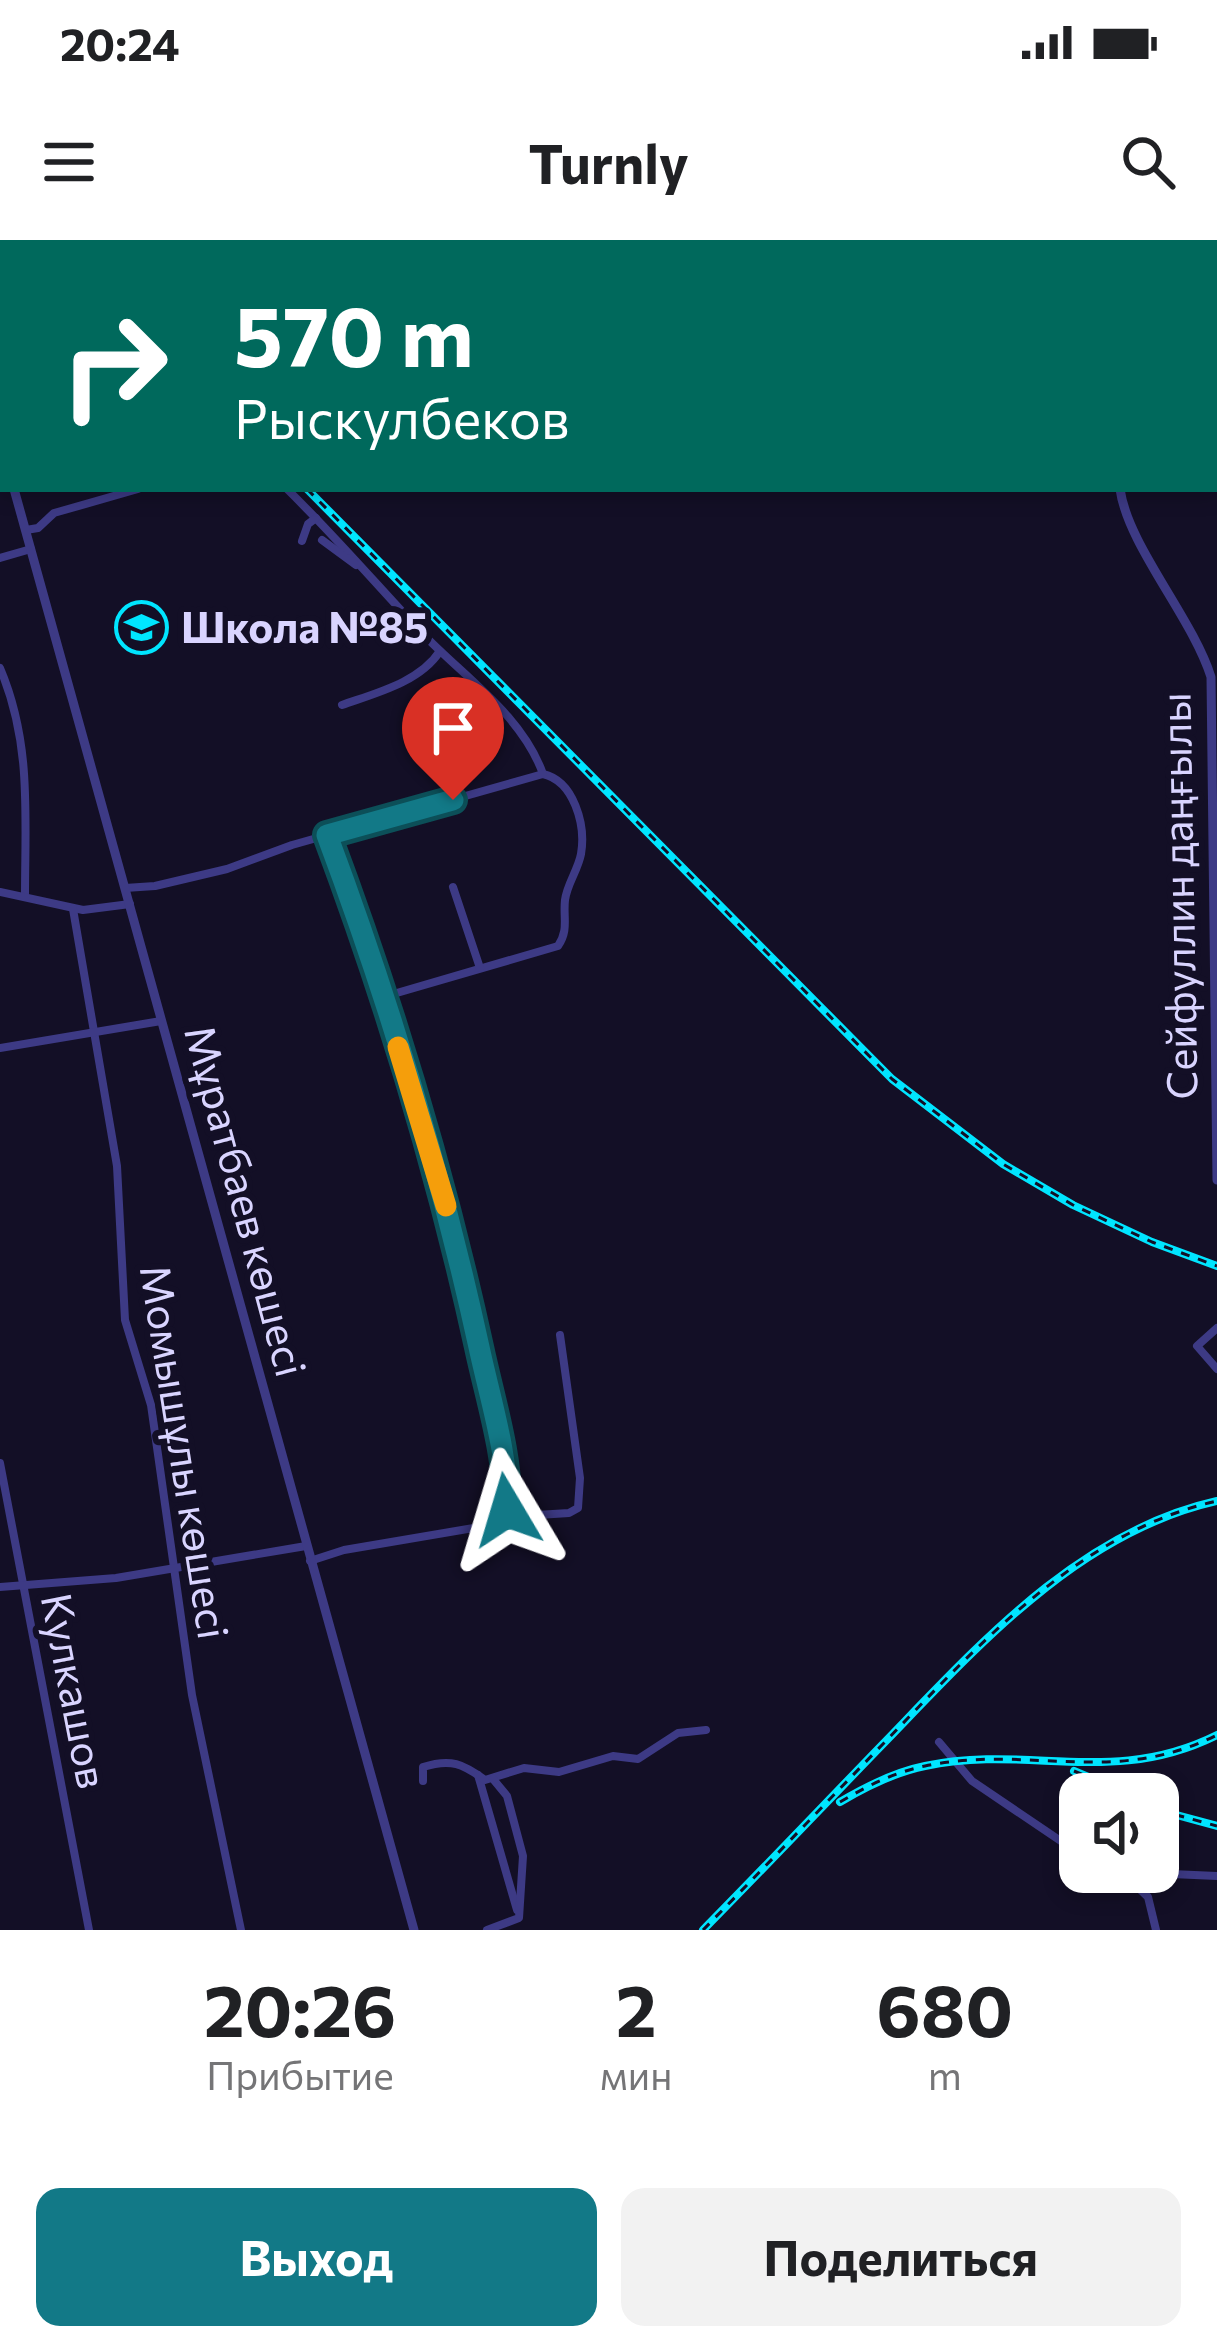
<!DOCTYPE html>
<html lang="ru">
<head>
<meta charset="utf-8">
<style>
	:root { --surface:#fff; --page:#f2f2f2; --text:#202124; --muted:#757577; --accent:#127987 }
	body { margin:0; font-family:Commissioner,sans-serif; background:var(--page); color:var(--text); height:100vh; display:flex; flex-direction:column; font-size:45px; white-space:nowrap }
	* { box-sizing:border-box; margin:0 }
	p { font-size:39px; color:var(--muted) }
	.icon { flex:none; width:66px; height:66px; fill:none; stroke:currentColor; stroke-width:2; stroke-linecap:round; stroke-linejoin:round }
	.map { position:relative; height:1690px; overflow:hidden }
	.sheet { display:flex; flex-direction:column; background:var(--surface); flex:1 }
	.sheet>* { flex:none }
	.banner { position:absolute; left:0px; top:0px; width:1218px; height:252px; box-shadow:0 6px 18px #0003; background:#00695c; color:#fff; overflow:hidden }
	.buttons { position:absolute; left:1059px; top:1533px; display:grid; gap:24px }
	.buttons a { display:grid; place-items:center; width:120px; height:120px; border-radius:24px; background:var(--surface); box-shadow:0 6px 18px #0003; font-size:60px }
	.pin { position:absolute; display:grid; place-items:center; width:102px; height:102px; color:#fff; margin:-123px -51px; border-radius:50% 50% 50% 0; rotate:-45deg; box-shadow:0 0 12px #0007 }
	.pin .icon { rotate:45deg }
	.me { position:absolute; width:132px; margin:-66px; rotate:353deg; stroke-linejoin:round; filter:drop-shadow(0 0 9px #0008) }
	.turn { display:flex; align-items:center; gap:42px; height:252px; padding:0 36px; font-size:54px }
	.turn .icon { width:156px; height:156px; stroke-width:2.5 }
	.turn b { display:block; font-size:84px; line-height:102px }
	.eta { display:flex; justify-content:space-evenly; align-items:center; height:204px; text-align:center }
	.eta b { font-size:72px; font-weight:700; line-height:84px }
	.button { display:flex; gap:24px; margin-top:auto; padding:24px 36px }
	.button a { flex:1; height:138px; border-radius:24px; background:var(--accent); color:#fff; font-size:48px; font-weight:700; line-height:138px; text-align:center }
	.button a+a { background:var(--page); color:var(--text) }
	.status { display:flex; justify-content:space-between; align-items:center; height:84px; padding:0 60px; background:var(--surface); direction:ltr }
	.status svg { height:33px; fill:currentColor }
	header { display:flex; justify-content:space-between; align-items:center; height:156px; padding:0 36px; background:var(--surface); font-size:54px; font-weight:700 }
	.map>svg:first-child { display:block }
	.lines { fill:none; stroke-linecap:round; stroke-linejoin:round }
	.minor { stroke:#3d3a85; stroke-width:8 }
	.tertiary { stroke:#3d3a85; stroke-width:9 }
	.rail-casing { stroke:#00e5ff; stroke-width:8 }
	.rail { stroke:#130f26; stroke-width:3; stroke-dasharray:9; stroke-linecap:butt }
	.route-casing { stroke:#0c4f58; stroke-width:30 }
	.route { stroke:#127987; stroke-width:21 }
	.slow { stroke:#f59e0b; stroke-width:21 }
	.labels { text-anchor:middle; stroke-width:12; stroke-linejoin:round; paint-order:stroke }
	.poi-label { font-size:42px; font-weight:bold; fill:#d9d4ff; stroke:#130f26; text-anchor:start }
	.street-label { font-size:42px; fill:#d9d4ff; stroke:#130f26 }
</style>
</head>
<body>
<div class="status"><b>20:24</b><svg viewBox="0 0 49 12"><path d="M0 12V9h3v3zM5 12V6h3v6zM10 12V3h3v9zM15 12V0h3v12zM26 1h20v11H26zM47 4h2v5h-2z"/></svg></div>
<header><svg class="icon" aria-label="menu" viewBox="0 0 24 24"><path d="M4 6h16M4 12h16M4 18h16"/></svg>Turnly<svg class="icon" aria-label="search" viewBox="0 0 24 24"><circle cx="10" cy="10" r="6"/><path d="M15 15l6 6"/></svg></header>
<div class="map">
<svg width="1217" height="1690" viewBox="0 0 1217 1690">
	<rect width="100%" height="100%" fill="#130f26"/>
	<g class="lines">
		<!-- minor -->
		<g class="minor">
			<polyline points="45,0 48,3"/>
			<polyline points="1215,183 1217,183"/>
			<path d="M287 249C334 295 377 345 422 393 464 437 522 475 543 534 574 541 586 585 581 614 578 630 567 644 565 660 563 678 569 690 558 706L383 757"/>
			<polyline points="26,290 38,288 54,273 138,249"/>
			<polyline points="322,300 356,325"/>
			<polyline points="302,301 308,284 316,278"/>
			<polyline points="0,318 31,309"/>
			<path d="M0 428C32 503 25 577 25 656"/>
			<path d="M342 465C376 453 420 442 440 411"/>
			<path d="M327 595C392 766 443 944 482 1123 493 1170 513 1228 506 1277"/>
			<polyline points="453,647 480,728"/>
			<polyline points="125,648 155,646 227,629 292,605 543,534"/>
			<polyline points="0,652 83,670 130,664"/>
			<polyline points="73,669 117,926 125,1080 151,1165 192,1455 241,1690"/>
			<polyline points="0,808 161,781"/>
			<polyline points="1217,1088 1197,1106 1217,1129"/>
			<polyline points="0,1223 89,1690"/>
			<polyline points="310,1321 344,1310 491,1285 506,1277 569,1273 578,1268 580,1238 560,1095"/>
			<polyline points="0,1347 116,1338 306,1306"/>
			<polyline points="939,1502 972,1541 1080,1614"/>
			<polyline points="478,1535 517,1670"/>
			<path d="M423 1541V1527C451 1518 463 1524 485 1540L524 1528 559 1532 613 1516 638 1519 678 1493 706 1490"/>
			<polyline points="1122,1632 1148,1657 1156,1690"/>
			<polyline points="1126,1632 1217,1636"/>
			<polyline points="487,1690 519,1678 523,1616 507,1556 493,1539"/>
		</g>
		<!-- tertiary -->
		<g class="tertiary">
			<polyline points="1117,0 1117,3"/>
			<polyline points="0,198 3,208"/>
			<polyline points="14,249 414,1690"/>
			<path d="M1120 249C1128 306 1192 377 1211 437L1217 940"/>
		</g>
		<defs>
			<g id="rail">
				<polyline points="64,0 67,3"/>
				<polyline points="307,249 892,839 1003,924 1073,965 1152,1002 1217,1026"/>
				<polyline points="1074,1531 1129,1554"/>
				<path d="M840 1562C867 1546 895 1532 925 1526 1029 1504 1113 1547 1217 1495"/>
				<polyline points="1158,1570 1217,1586"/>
				<path d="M703 1690C763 1629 822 1567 882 1505 977 1407 1078 1292 1217 1261"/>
			</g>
		</defs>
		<!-- rail casing -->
		<use href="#rail" class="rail-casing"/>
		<!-- rail -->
		<use href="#rail" class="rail"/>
	</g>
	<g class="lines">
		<defs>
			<path id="route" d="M453 560 327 595C389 761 441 933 479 1107 490 1159 509 1217 507 1270"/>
		</defs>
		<!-- route casing -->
		<use href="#route" class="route-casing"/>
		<!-- route -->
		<use href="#route" class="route"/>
		<!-- slow -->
		<polyline class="slow" points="398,807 446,966"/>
	</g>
	<!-- icons -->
	<defs>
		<symbol id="school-ring" viewBox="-11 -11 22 22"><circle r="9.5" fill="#130f26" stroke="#00e5ff" stroke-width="1.5"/><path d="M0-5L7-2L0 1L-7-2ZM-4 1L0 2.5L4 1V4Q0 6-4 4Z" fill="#00e5ff"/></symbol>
	</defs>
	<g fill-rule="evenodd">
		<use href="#school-ring" x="112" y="358" width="59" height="59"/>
	</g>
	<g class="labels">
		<!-- poi labels -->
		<g class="poi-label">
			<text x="181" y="403">Школа №85</text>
		</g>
		<!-- street labels -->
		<g class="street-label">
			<text transform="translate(1179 656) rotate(-91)" y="15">Сейфуллин даңғылы</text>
			<text transform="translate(245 961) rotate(75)" y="15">Мұратбаев көшесі</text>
			<text transform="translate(184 1212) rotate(81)" y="15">Момышұлы көшесі</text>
			<text transform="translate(74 1451) rotate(79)" y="15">Кулкашов</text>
		</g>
	</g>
</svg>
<div class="buttons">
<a><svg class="icon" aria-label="sound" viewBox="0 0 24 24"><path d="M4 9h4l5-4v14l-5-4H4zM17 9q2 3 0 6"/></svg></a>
</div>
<div class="pin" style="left:453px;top:560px;background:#d93025"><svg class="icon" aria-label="arrive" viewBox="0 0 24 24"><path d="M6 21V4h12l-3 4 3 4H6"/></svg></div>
<svg class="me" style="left:507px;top:1270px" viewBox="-20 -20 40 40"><path d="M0-17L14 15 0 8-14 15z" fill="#127987" stroke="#fff" stroke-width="4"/></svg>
<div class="banner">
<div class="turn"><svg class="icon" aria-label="right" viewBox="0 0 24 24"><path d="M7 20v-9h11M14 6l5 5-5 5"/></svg><div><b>570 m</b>Рыскулбеков</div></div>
</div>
</div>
<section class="sheet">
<div class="eta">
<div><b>20:26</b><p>Прибытие</p></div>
<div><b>2</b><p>мин</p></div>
<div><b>680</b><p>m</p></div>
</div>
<div class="button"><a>Выход</a><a>Поделиться</a></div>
</section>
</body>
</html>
